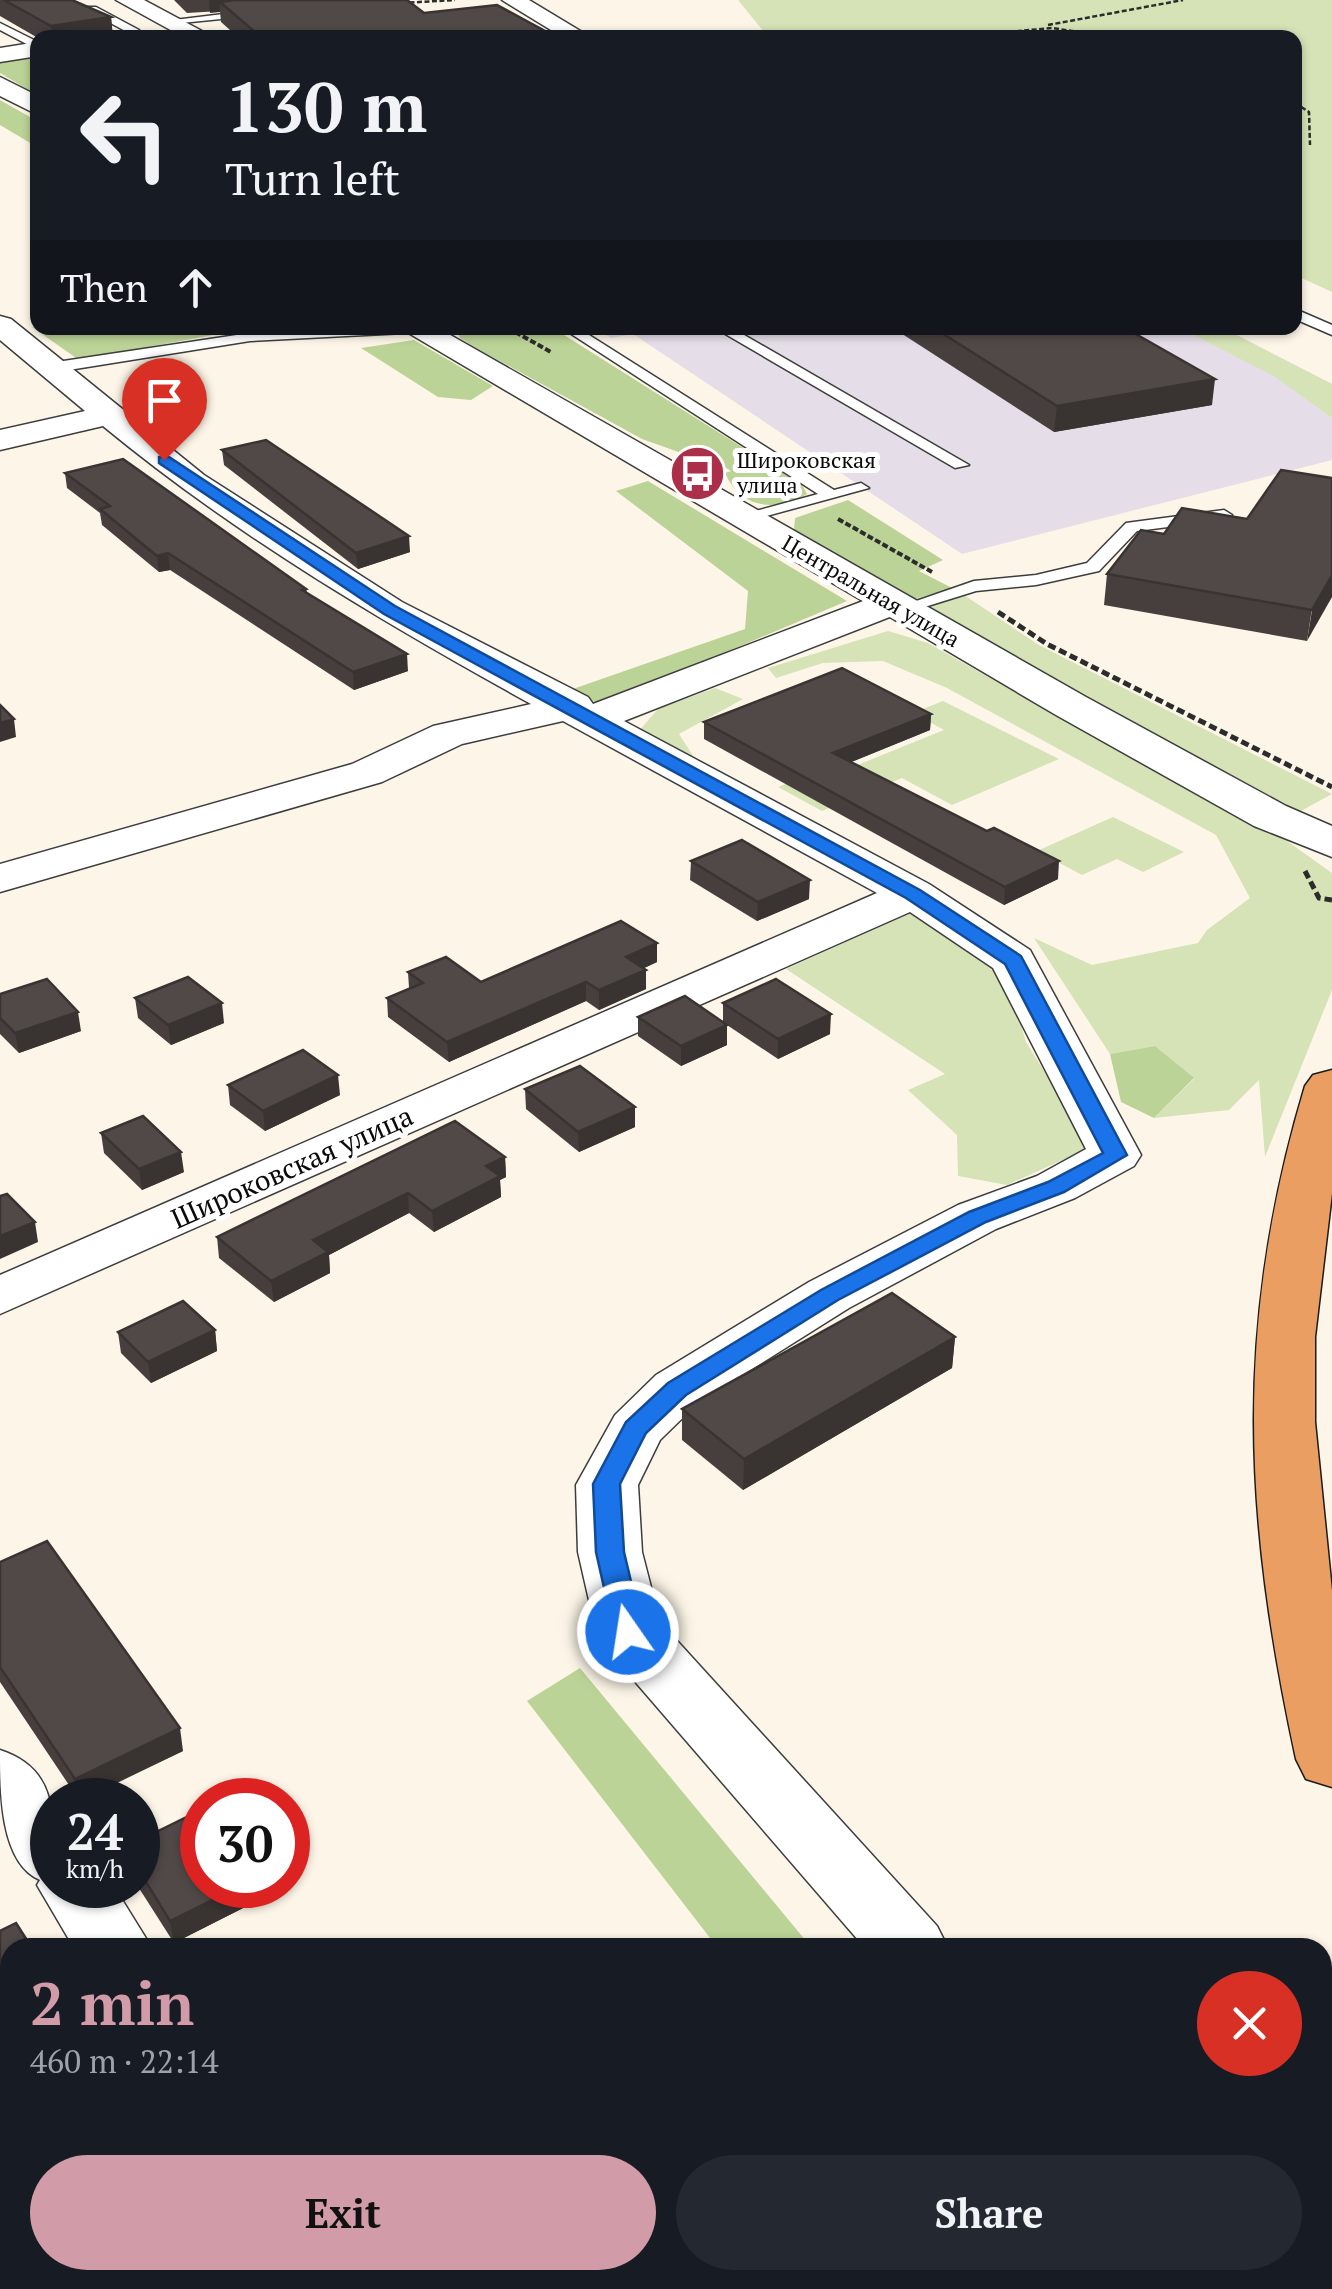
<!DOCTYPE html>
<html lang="en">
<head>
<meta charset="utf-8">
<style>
	:root { --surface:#171b24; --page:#242831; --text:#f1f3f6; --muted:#9ea1a6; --accent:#d29ba8 }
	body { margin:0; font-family:"PT Serif",serif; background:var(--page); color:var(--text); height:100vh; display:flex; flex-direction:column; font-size:38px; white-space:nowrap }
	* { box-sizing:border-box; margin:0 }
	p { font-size:32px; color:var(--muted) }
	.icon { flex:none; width:55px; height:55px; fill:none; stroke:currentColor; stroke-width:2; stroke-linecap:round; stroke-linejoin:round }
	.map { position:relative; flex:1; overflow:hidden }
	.sheet { position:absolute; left:0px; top:1938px; width:1332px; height:352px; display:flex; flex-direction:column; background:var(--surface); border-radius:30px 30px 0 0; box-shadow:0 2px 8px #0004 }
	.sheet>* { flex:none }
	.guide { position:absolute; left:30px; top:30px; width:1272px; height:305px; border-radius:20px; box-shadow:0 2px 8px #0004; background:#171b24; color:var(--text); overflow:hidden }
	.speed { position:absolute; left:30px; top:1778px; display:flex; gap:20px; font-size:50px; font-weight:700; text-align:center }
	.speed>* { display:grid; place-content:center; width:130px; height:130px; border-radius:50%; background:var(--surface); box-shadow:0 2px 8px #0004; line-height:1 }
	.speed small { font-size:25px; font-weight:400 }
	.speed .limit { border:15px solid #d22; background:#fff; color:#111 }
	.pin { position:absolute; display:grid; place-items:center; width:85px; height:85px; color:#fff; margin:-102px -42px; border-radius:50% 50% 50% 0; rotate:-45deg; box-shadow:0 0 10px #0007 }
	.pin .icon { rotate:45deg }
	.me { position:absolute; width:110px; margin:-55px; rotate:347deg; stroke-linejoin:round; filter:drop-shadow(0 0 8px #0008) }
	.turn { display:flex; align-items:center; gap:35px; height:210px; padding:0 30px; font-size:45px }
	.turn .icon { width:130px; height:130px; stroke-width:2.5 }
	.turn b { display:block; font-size:70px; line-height:85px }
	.then { display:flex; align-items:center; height:95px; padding:0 30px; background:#0003; gap:20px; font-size:38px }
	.round { display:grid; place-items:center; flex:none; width:105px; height:105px; border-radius:52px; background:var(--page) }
	.head { display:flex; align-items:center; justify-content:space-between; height:170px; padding:0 30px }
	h1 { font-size:60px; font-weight:700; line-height:75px; color:var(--accent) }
	.cta { display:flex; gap:20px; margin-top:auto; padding:20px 30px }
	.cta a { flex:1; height:115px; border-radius:60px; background:var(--accent); color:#111; font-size:40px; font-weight:700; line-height:115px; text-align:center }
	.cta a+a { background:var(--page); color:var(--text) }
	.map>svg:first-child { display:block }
	.industrial { fill:#e5dee8 }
	.green { fill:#d5e3b6 }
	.forest { fill:#bbd396 }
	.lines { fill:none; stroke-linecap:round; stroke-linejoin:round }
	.service-casing { stroke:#3d3d3d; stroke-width:3 }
	.minor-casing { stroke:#3d3d3d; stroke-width:3 }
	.tertiary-casing { stroke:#3d3d3d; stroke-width:3 }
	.trunk-casing { stroke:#1b1b1b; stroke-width:3 }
	.path-far2 { stroke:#2c2c2c; stroke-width:2.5; stroke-dasharray:5 2.5; stroke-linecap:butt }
	.path-far1 { stroke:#2c2c2c; stroke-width:4; stroke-dasharray:6 2.5; stroke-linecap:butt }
	.path { stroke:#2c2c2c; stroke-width:5; stroke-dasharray:8 4; stroke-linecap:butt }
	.service { fill:#fff; fill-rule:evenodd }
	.minor { fill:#fff; fill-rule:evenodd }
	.tertiary { fill:#fff; fill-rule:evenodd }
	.trunk { fill:#ea9e62; fill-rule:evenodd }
	.wall { fill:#463f3d }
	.shaded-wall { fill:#393332 }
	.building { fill:#514947; stroke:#393332; stroke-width:2.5 }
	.route { fill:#1a73e8; stroke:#114b97; stroke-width:2.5 }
	.labels { text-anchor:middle; stroke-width:10; stroke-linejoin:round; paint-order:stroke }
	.far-poi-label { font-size:22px; fill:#0a0a0a; stroke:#fff; text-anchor:start }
	.far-street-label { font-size:22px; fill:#0a0a0a; stroke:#fff }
	.street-label { font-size:28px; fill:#0a0a0a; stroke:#fff }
</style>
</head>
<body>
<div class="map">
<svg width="1332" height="2289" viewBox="0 0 1332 2289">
	<rect width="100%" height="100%" fill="#fdf6e8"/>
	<!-- industrial -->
	<polygon class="industrial" points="595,328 1223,328 1332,384 1305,397 1332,418 1332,460 962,554 633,334 611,338"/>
	<!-- green -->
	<g class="green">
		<polygon points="738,0 1332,0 1332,292 1295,275 1295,38 768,37"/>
		<polygon points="1180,328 1223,328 1332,384 1332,418 1274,376"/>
		<polygon points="964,595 1039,645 1332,794 1299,812 920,608"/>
		<polygon points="888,631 928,643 1236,817 1273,831 1332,873 1332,990 1265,1157 1259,1080 1229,1110 1154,1118 1194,1079 1155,1046 1110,1054 1034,938 1092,965 1198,943 1207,930 1250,898 1216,835 947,688 883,661 823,663 776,678 768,668"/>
		<polygon points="715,688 743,699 679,734 699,765 638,732 658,709"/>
		<polygon points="943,701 1059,759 952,805 902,778 822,811 778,787 844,761 855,766 944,730 913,713"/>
		<polygon points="1113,817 1184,852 1143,872 1117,859 1082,875 1037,851"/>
		<polygon points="913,912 987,954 1013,998 1026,1042 1091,1147 1007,1185 958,1176 957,1135 908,1090 945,1074 786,969"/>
	</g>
	<!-- forest -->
	<g class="forest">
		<polygon points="37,54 37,95 0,73 0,57"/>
		<polygon points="0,100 37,121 37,147 0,125"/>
		<polygon points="32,327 103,328 109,332 126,328 327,328 229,332 79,360"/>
		<path d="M456 328H553L802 485 807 494C775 513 740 508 725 473L731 471 710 458 701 460 642 439 476 348 460 338Z"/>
		<polygon points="414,340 493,386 471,400 438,397 361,348"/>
		<polygon points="648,481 847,601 601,705 570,690 745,629 748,591 616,491"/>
		<polygon points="848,500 943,560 919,571 952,588 908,601 794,530 795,518"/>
		<polygon points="1155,1046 1194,1078 1154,1118 1121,1102 1110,1054"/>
		<polygon points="580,1668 811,1947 717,1947 527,1701"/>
		<polygon points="973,2280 1086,2280 1093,2289 980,2289"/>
	</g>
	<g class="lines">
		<defs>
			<g id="service">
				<polygon points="44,0 57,0 71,7 96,7 139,30 139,38 128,38 129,33 90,12 65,12"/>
				<polygon points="256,10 260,15 171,24 166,21"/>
				<polygon points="0,23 38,42 38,50 0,30"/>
				<polygon points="1295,309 1332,325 1332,335 1295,319"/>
				<polygon points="349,328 431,328 424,332 250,341 50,373 42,368 50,363 250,333"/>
				<polygon points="562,328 578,328 834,490 861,483 869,488 741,523 741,515 818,494"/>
				<polygon points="715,328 732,328 969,465 955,468"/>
				<polygon points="1224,510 1232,515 1230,519 1137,531 1099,571 1036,585 976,591 902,614 893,609 974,581 1036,575 1087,563 1126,523"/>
			</g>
			<g id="minor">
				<polygon points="116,0 144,0 215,38 185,38"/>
				<polygon points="502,0 529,0 592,38 564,38"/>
				<polygon points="38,42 38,56 0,62 0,48"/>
				<path d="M0 316 11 319 204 475 402 602 588 697 593 704 879 595H905L911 603 905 611 624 721 929 884 1030 950 1141 1155 1134 1166 1075 1198 996 1229 849 1308 698 1403 660 1440 638 1485 642 1552 660 1622 937 1926 948 1948H865L606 1648 596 1631 578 1552 576 1485 615 1415 656 1375 809 1282 958 1205 1037 1176 1086 1149 993 968 910 912 0 1314V1275L877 893 563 721 462 744 382 782 0 892V864L352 764 433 726 531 704C381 621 235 535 103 426L0 450V430L85 411 0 340Z"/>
				<path d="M0 1750C65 1771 52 1829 52 1885H113L152 1948H74L37 1885 40 1880C0 1863 0 1792 0 1750Z"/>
				<polygon points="297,2280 384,2280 388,2289 301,2289"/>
				<polygon points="1167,2280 1255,2280 1259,2289 1171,2289"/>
			</g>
			<g id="tertiary">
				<polygon points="0,77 38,96 38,115 0,96"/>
				<polygon points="400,328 438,328 1086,697 1286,806 1332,826 1332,857 1254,826 1056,715"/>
			</g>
			<path id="trunk" d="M1332 1070V1193L1315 1337V1422L1332 1591V1787L1306 1779 1296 1759C1244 1517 1233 1326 1305 1086L1313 1075Z"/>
		</defs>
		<!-- service casing -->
		<use href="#service" class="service-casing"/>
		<!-- minor casing -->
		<use href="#minor" class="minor-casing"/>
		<!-- tertiary casing -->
		<use href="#tertiary" class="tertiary-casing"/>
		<!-- trunk casing -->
		<use href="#trunk" class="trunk-casing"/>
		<!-- path-far2 -->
		<g class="path-far2">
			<polyline points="402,3 455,0"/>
			<polyline points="1048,25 1183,0"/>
			<polyline points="942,38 1052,28 1118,38"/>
			<polyline points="1295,103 1309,112 1310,145"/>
		</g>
		<!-- path-far1 -->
		<g class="path-far1">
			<polyline points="508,328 551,352"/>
			<polyline points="838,519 932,572"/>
		</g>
		<!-- path -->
		<g class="path">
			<polyline points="998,612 1047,644 1332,787"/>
			<polyline points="1305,871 1319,898 1332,900"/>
		</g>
		<!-- service -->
		<use href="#service" class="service"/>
		<!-- minor -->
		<use href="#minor" class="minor"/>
		<!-- tertiary -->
		<use href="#tertiary" class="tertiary"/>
		<!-- trunk -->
		<use href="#trunk" class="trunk"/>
	</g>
	<!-- wall -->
	<g class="wall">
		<polygon points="0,0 72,0 111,17 113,38 38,38 0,16"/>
		<polygon points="174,0 407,0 424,13 558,38 239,38 221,22 220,11 187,13"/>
		<polygon points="893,328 1125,328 1212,405 1054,432"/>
		<polygon points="222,450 410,552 358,569 224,465"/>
		<polygon points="65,473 306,589 307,592 408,671 354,690 170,570 159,572 102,525 100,513 67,488"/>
		<polygon points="1332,478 1307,641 1104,605 1107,574 1164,534 1247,519"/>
		<polygon points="931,714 930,730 851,762 987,831 1058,879 1004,905 704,739 704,722"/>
		<polygon points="691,861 809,899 757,921 690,880"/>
		<polygon points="657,943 657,962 644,968 646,970 646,989 599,1010 586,1001 449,1062 388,1017 387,998 409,988 408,972 481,982"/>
		<polygon points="0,994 81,1031 19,1053 0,1034"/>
		<polygon points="135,998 224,1023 171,1045 138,1018"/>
		<polygon points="723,1003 830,1034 778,1059 727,1025 727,1045 681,1066 638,1036 638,1017 723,1022"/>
		<polygon points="228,1085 340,1095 265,1131 230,1105"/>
		<polygon points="525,1089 635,1127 579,1152 526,1109"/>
		<polygon points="101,1133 184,1172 142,1190 104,1153"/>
		<polygon points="505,1157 506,1177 500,1180 501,1197 434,1232 409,1213 329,1255 330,1273 274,1302 219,1258 217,1237"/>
		<polygon points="215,1330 217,1351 151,1383 121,1353 118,1332"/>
		<polygon points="955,1337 952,1368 743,1490 682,1440 682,1409"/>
		<polygon points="0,1562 183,1751 82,1800 79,1800 0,1682"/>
		<polygon points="138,1841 202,1885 250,1885 253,1903 174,1943 137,1885"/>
		<polygon points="10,2116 10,2177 0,2161 0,2122"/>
		<polygon points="401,2280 579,2280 586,2289 407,2289"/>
	</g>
	<!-- shaded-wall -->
	<g class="shaded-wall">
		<polygon points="209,0 338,0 220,2 220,12 210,13"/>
		<polygon points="111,17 113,38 52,38 51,26"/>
		<polygon points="1215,379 1212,405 1054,432 1057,406"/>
		<polygon points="409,536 410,552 358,569 356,553"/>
		<polygon points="168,553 170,570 159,572 157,556"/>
		<polygon points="1332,575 1332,597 1307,641 1312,610"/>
		<polygon points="407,654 408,671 354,690 353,672"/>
		<polygon points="931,714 930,730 832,770 833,753"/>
		<polygon points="14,719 16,737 0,742 0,723"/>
		<polygon points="1059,861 1058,879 1004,905 1005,887"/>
		<polygon points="810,880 809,899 757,921 758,902"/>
		<polygon points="657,943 657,962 627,976 626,957"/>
		<polygon points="646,970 646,989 599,1010 599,990"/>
		<polygon points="586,982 586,1001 449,1062 447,1042"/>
		<polygon points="222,1003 224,1023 171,1045 168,1025"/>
		<polygon points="78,1012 81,1031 19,1053 15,1033"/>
		<polygon points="831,1014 830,1034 778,1059 778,1039"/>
		<polygon points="727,1025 727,1045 681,1066 681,1046"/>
		<polygon points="338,1075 340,1095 265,1131 263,1111"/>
		<polygon points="635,1107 635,1127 579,1152 578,1132"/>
		<polygon points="181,1152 184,1172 142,1190 139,1169"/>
		<polygon points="505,1157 506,1177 500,1180 501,1197 434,1232 432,1211 486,1166"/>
		<polygon points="408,1193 409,1213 329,1255 330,1273 274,1302 271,1281 313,1240"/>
		<polygon points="35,1222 38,1242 0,1259 0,1236"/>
		<polygon points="215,1330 217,1351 151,1383 148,1362"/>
		<polygon points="955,1337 952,1368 743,1490 744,1459"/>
		<polygon points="180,1728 183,1751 79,1800 75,1779"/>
		<polygon points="242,1885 250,1885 253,1903 174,1943 170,1921"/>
		<polygon points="10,2005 10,2030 0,2036 0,2010"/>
	</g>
	<!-- building -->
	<g class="building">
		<polygon points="4,0 72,0 111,17 51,26"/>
		<polygon points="235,0 407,0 424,13 497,5 558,38 262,38 220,2"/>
		<polygon points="934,328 1125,328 1215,379 1057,406"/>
		<polygon points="266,440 409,536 356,553 222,450"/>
		<polygon points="123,459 306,589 302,590 407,654 353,672 168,553 157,556 100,509 110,506 65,473"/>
		<polygon points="1281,470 1332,478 1332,575 1312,610 1107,574 1141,530 1164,534 1182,508 1247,519"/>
		<polygon points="842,668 931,714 833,753 987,831 994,828 1059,861 1005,887 704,722"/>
		<polygon points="0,705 14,719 0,723"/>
		<polygon points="742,840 810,880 758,902 691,861"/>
		<polygon points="621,921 657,943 626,957 646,970 599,990 586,982 447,1042 387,998 423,983 408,972 446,957 481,982"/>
		<polygon points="188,977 222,1003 168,1025 135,998"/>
		<polygon points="47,979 78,1012 15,1033 0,1018 0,994"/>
		<polygon points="776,979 831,1014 778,1039 723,1003"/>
		<polygon points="685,996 727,1025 681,1046 638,1017"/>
		<polygon points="303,1050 338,1075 263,1111 228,1085"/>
		<polygon points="580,1066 635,1107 578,1132 525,1089"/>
		<polygon points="143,1116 181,1152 139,1169 101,1133"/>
		<polygon points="455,1121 505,1157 486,1166 500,1176 432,1211 408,1193 313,1240 328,1252 271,1281 217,1237"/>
		<polygon points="7,1194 35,1222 0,1236 0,1196"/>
		<polygon points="892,1293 955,1337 744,1459 682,1409"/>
		<polygon points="183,1301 215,1330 148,1362 118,1332"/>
		<polygon points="47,1541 180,1728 75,1779 0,1667 0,1562"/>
		<polygon points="201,1810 202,1813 202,1885 242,1885 170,1921 138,1869 138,1841"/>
		<polygon points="16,1923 32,1948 10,1948 10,2005 0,2010 0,1931"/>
		<polygon points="10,2116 10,2164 0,2148 0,2122"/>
		<polygon points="160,2280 221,2280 227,2289 146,2289"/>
		<polygon points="414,2280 579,2280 586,2289 420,2289"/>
	</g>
	<!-- route -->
	<polygon class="route" points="159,457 169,457 395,606 920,890 1021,956 1127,1155 1064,1192 986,1222 838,1300 686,1395 646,1433 620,1484 624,1552 643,1632 639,1639 628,1642 614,1632 596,1552 593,1484 626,1422 668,1383 821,1290 969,1212 1048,1182 1103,1153 1005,964 906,898 384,614 159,463"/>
	<!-- icons -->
	<defs>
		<symbol id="bus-disc" viewBox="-11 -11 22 22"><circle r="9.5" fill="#ac2f49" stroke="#fff"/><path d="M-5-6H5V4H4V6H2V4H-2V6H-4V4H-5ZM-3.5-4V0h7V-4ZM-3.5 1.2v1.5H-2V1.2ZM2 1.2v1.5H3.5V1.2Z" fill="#fff"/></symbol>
	</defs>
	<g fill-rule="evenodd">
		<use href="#bus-disc" x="666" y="442" width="63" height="63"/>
	</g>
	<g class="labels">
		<!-- far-poi labels -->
		<g class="far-poi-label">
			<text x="737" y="468">Широковская<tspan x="737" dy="25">улица</tspan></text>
		</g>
		<!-- far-street labels -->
		<g class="far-street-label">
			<text transform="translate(871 591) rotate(30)" y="8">Центральная улица</text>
		</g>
		<!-- street labels -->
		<g class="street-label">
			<text transform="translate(292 1167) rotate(-24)" y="10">Широковская улица</text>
		</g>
	</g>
</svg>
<div class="speed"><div>24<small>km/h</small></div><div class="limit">30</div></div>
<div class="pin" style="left:164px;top:460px;background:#d93025"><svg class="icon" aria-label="arrive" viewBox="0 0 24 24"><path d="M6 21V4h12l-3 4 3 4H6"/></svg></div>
<svg class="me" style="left:628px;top:1632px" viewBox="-20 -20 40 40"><circle r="17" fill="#1a73e8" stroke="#fff" stroke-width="3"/><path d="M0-11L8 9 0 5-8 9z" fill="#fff"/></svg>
<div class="guide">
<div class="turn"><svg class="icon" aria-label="left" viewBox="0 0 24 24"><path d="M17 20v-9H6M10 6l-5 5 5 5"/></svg><div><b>130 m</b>Turn left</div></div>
<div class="then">Then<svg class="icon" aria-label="ahead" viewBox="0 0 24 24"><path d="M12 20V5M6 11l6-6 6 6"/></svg></div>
</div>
<section class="sheet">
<div class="head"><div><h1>2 min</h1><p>460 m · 22:14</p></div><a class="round" style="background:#d93025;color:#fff"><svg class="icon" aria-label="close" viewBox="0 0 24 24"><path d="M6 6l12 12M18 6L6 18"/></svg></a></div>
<div class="cta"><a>Exit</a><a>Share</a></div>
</section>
</div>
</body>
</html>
